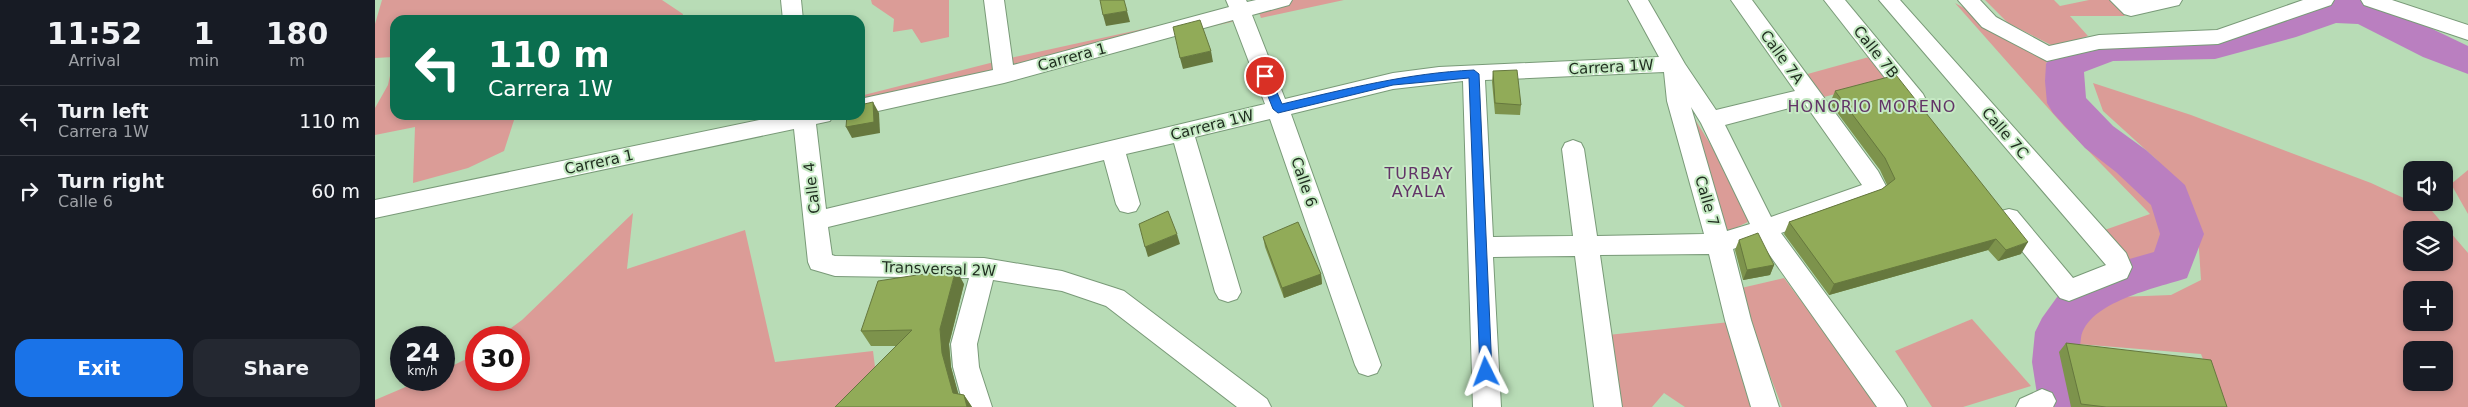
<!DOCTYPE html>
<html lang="en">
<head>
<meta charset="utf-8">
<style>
	:root { --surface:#171b24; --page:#242831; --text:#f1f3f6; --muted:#9ea1a6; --line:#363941; --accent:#1a73e8 }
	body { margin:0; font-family:"DejaVu Sans",sans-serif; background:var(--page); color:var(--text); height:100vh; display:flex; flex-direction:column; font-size:19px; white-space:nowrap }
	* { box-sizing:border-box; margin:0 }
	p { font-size:16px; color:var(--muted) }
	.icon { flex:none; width:28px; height:28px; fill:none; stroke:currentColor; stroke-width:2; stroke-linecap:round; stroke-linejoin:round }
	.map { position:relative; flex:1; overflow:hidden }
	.sheet { display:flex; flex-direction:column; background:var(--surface); width:375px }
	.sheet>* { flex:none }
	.guide { position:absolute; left:15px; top:15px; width:475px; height:105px; border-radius:15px; box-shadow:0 2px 8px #0003; background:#0b6e4f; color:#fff; overflow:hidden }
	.buttons { position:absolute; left:2028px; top:161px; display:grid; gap:10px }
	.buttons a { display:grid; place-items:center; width:50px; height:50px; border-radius:10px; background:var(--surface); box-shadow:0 2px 8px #0003; font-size:25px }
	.speed { position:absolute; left:15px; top:326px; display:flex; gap:10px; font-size:25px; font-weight:700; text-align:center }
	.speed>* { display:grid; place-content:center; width:65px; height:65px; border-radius:50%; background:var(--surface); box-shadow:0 2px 8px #0003; line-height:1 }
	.speed small { font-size:12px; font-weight:400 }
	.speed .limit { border:8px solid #d22; background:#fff; color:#111 }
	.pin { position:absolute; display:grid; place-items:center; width:42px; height:42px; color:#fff; margin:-21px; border:2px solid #fff; border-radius:50%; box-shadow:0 1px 5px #0007 }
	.me { position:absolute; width:55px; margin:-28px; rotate:357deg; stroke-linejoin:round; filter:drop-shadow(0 0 4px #0008) }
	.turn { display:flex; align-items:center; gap:18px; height:105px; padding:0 15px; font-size:22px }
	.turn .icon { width:65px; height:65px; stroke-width:2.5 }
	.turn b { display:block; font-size:35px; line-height:42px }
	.eta { display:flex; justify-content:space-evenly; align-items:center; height:85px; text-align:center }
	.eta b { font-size:30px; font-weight:800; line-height:35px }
	.button { display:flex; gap:10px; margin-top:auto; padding:10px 15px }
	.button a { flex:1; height:58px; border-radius:15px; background:var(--accent); color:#fff; font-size:20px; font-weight:800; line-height:58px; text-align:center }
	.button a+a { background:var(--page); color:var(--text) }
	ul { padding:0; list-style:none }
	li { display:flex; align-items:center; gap:15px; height:70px; padding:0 15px; border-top:1px solid var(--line) }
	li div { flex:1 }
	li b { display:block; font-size:19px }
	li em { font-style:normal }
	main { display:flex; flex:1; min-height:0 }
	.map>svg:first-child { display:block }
	.green { fill:#db9c97; fill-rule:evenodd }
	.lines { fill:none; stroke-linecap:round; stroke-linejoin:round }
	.river { fill:#ba7fc0; fill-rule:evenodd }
	.minor-casing { stroke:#799a78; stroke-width:2 }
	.minor { fill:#fff; fill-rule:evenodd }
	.wall { fill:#7d934c }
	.shaded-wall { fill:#66783e }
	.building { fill:#91ab58; stroke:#66783e }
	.route { fill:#1a73e8; stroke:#114b97 }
	.labels { text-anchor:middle; stroke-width:4; stroke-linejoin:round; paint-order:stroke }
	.street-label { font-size:15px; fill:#1f2d1f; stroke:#c5e9c3 }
	.neighbourhood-label { font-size:16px; letter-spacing:1px; fill:#623467; stroke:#c5e9c3 }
</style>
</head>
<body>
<main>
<section class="sheet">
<div class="eta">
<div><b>11:52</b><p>Arrival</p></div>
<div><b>1</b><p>min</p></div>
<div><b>180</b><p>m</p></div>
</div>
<ul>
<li><svg class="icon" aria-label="left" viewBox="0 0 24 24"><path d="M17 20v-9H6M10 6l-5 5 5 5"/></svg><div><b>Turn left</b><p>Carrera 1W</p></div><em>110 m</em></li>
<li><svg class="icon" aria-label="right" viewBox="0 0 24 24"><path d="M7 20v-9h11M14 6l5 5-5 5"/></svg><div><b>Turn right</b><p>Calle 6</p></div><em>60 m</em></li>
</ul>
<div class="button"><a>Exit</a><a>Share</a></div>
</section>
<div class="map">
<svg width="2093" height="407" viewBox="0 0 2093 407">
	<rect width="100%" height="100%" fill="#b8dcb6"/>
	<!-- green -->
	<g class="green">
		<polygon points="7,0 287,0 308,14 307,20 20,20 20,115 143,115 140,117 129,151 93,168 38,183 40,127 0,135 0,108 13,85 19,57 0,58 0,24"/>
		<polygon points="496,0 574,0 574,37 546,43 537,29 518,32 519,19 497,4"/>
		<polygon points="906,0 969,0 886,18 881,5"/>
		<polygon points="1610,0 1679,0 1685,6 1714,0 1736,0 1750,16 1695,16 1713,36 1680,47 1633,23"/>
		<path d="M1580 3 1672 54C1672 62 1671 73 1672 81 1686 145 1788 161 1796 226 1797 236 1792 250 1790 260L1748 267 1724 232 1775 214 1689 126Z"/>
		<polygon points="859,9 861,21 485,106 485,96 631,59"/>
		<polygon points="1494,57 1515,80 1445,98 1429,75"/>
		<path d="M1718 83 1816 115 1996 183 2057 211 2093 253V407H1847L1826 354 1703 344 1710 319 1744 297 1796 295 1826 280 1822 219 1782 160 1728 111ZM2036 230H2069V262H2036ZM2036 290H2069V322H2036ZM2036 350H2069V382H2036Z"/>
		<polygon points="1308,100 1381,218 1348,234"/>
		<polygon points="2093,170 2093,214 2076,184"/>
		<polygon points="258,213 252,269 370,230 400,362 498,351 505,407 0,407 0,400 47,380 69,380 69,370 101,354 101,380 144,380 144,338 124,337 147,320"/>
		<polygon points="1409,278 1503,404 1506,407 1407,407 1362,289"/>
		<polygon points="1597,319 1656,386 1588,407 1557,407 1520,351"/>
		<polygon points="1355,322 1379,407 1310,407 1289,393 1277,407 1237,407 1233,335"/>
	</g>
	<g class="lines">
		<!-- river -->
		<path class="river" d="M1950 0H1991L2003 3 2093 46V74L2048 57 1983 24 1961 23 1921 37 1840 59 1738 61 1709 72 1711 98 1738 126 1771 150 1810 185 1829 234 1812 278C1782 288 1712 302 1706 338 1702 361 1708 385 1712 407H1664L1657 362 1660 332 1667 318 1690 286 1730 266 1779 252 1785 234 1776 205 1741 172 1710 148 1678 113 1672 103 1670 81 1671 64 1676 54 1735 35 1840 33 1898 18Z"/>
		<defs>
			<g id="minor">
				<polygon points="406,0 426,0 428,20 408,20"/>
				<path d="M609 0H629L638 65 854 7 851 0H871L872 2 881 0H917L914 5 877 15 910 99 1018 73 1064 67 1284 57 1253 0H1273L1310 64 1341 110 1420 91 1356 0H1377L1503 171 1512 188 1508 194 1501 199 1406 233 1528 399 1532 407H1502L1384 240 1358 249 1376 320 1404 407H1376L1350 320 1334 254 1225 255 1247 407H1219L1200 256 1118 257 1126 407H1098L1088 81 1018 89 916 114 1006 365 1002 373 993 376 984 373 980 365 895 119 820 137 866 292 862 299 853 302 844 299 840 292 799 143 751 154 765 204 761 211 753 213 745 211 741 204 729 160 453 227 457 255 460 256 609 258 687 271 740 288 749 291 892 399 896 407H862L731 306 687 291 618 280 602 344 604 367 617 407H589L578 367 576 344 594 278 460 276 436 269 433 262 419 129 0 218V200L408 115H458L455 121 441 124 451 209 890 104 858 20 629 83 485 115V99L618 70ZM1289 72 1292 101 1329 234 1222 236 1209 149 1206 143 1198 140 1190 143 1187 149 1198 236 1118 237 1110 80ZM1430 104 1487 185 1396 217 1350 125ZM1316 107 1326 123 1375 224 1352 231Z"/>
				<polygon points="1449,0 1470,0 1548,94 1551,100 1548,106 1540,108 1532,106"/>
				<polygon points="1504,0 1525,0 1751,253 1757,267 1752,278 1694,301 1685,298 1626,225 1622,218 1626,211 1634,209 1642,211 1698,278 1731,265"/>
				<polygon points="1583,0 1605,0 1621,17 1674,46 1724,35 1842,30 1928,0 1959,0 1956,5 1843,44 1724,49 1672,61 1607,27"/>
				<polygon points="1735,0 1807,0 1804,5 1756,16 1749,14"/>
				<polygon points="1986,0 2017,0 2093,25 2093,40 1989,5"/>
				<polygon points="1667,389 1677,393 1681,401 1678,407 1641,407 1645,399"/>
			</g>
		</defs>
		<!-- minor casing -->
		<use href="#minor" class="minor-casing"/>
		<!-- minor -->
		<use href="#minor" class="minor"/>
	</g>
	<!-- wall -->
	<g class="wall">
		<polygon points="1118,71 1146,105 1145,115 1120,114 1117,82"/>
		<polygon points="1460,91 1646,254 1623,261 1613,250 1454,295 1409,234 1414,222 1507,189 1512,185 1505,170 1455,103"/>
		<polygon points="888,237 946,274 947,284 909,298 890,247"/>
		<polygon points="1364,240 1399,265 1395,275 1368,280 1360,250"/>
		<polygon points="589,284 574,344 576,367 583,394 589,395 597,407 460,407 521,346 496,346 486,331"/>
		<polygon points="1691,343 1852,407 1696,407 1684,352"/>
	</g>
	<!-- shaded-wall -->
	<g class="shaded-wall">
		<polygon points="752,11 755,22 731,26 728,15"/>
		<polygon points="836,51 838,62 808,69 805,58"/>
		<polygon points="498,102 504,113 505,133 477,138 471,127"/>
		<polygon points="802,234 805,244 773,257 770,247"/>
		<polygon points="1621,239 1613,250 1454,295 1459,284"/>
		<polygon points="1653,242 1646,254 1623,261 1631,250"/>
		<polygon points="1399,265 1395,275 1368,280 1372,270"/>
		<polygon points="581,269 589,284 574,344 576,367 587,407 578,393 567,353 565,329"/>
		<polygon points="946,274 947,284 909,298 907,288"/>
		<polygon points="589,395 597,407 592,407"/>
	</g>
	<!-- building -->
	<g class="building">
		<polygon points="725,0 749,0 752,11 728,15"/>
		<polygon points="825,20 836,51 805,58 798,27"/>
		<polygon points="1142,70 1146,105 1120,103 1118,71"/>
		<polygon points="1521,75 1653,242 1631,250 1621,239 1459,284 1414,222 1507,189 1520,179 1510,158 1460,91"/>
		<polygon points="498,102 499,122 471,127 472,115 485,115 485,105"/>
		<polygon points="793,211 802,234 770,247 764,224"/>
		<polygon points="923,222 946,274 907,288 888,237"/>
		<polygon points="1383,233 1399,265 1372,270 1364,240"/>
		<polygon points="581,269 565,329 567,353 578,393 589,395 592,407 460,407 537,330 486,331 503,281"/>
		<polygon points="1691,343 1836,360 1852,407 1731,407 1706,404"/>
	</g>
	<!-- route -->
	<path class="route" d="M1099 70 1104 74 1117 372 1111 377 1105 372 1094 78 1018 85 903 113 898 109 885 76 887 74H894L907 104C971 89 1033 73 1099 70Z"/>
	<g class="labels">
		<!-- street labels -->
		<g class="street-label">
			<text transform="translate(1501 52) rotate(51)" y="5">Calle 7B</text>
			<text transform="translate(697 57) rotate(-15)" y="5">Carrera 1</text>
			<text transform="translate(1407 57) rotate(54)" y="5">Calle 7A</text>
			<text transform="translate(1236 67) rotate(-3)" y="5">Carrera 1W</text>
			<text transform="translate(837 125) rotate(-14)" y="5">Carrera 1W</text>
			<text transform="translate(1630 133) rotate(49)" y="5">Calle 7C</text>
			<text transform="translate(224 162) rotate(-12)" y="5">Carrera 1</text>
			<text transform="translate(929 182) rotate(71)" y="5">Calle 6</text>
			<text transform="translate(437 188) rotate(-97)" y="5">Calle 4</text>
			<text transform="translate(1332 201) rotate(74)" y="5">Calle 7</text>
			<text transform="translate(564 269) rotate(2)" y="5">Transversal 2W</text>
		</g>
		<!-- neighbourhood labels -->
		<g class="neighbourhood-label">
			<text x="1497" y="112">HONORIO MORENO</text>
			<text x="1044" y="179">TURBAY<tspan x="1044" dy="18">AYALA</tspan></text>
		</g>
	</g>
</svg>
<div class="buttons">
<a><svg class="icon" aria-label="sound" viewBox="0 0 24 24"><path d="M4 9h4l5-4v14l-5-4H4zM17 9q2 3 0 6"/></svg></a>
<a><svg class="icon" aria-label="layers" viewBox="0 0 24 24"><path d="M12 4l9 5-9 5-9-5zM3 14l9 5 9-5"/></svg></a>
<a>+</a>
<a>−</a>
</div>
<div class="speed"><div>24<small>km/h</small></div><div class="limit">30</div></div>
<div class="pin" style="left:890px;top:76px;background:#d93025"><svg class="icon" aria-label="arrive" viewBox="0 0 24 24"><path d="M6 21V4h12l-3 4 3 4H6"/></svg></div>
<svg class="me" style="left:1111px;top:372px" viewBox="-20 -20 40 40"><path d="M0-17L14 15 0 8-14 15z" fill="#1a73e8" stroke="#fff" stroke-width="4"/></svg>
<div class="guide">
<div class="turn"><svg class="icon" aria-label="left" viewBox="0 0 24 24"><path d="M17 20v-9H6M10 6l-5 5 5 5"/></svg><div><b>110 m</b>Carrera 1W</div></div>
</div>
</div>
</main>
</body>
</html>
